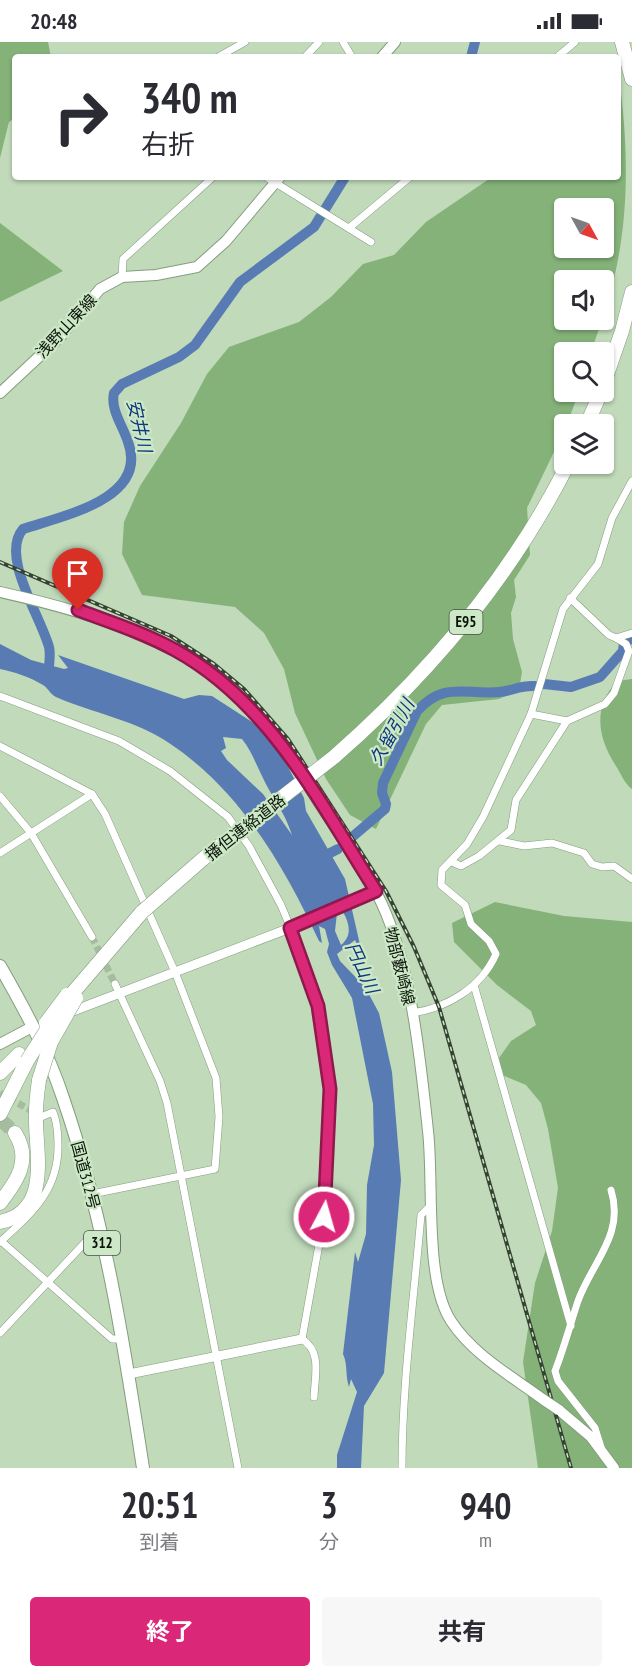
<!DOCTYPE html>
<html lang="ja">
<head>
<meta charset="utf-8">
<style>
	:root { --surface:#fff; --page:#f7f7f7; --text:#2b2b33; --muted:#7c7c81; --accent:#db2777 }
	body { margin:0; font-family:"PT Sans Narrow","Noto Sans JP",sans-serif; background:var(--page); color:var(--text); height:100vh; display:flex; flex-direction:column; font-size:22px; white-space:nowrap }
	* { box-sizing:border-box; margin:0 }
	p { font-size:20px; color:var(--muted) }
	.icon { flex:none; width:33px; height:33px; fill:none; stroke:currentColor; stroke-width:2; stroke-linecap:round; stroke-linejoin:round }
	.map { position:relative; height:1426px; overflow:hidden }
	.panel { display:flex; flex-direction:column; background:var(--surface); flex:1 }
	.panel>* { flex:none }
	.guide { position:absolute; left:12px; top:12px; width:609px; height:126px; border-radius:6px; box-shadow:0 2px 4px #0004; background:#fff; color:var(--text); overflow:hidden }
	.needle { width:39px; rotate:130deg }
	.controls { position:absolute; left:554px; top:156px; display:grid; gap:12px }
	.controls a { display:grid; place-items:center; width:60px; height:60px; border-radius:6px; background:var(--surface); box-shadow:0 2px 4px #0004; font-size:30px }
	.pin { position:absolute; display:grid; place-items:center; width:51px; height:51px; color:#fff; margin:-62px -26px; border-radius:50% 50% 50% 0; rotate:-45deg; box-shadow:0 0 6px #0007 }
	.pin .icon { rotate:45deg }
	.me { position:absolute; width:66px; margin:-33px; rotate:6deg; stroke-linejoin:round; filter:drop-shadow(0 0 4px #0008) }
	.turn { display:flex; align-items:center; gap:21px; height:126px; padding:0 30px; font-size:27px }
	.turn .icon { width:78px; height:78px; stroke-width:2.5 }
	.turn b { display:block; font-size:42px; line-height:51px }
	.eta { display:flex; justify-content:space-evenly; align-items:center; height:102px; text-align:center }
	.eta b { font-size:36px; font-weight:700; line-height:42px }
	.primary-button { display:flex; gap:12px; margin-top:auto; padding:12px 30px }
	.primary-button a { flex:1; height:69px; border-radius:6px; background:var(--accent); color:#fff; font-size:24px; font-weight:700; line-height:69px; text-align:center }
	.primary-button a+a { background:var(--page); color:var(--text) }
	.status { display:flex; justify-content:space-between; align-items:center; height:42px; padding:0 30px; background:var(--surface); direction:ltr }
	.status svg { height:16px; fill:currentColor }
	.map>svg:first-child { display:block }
	.forest { fill:#84b279; fill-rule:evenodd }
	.water { fill:#597bb3; fill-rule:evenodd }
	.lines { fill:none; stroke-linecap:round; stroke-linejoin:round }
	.river { stroke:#597bb3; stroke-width:10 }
	.minor-tunnel { stroke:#a5bc9f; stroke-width:7; stroke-dasharray:7 3.5; stroke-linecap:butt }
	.motorway-tunnel { stroke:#a5bc9f; stroke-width:14; stroke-dasharray:14 7; stroke-linecap:butt }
	.minor-casing { stroke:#849d7f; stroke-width:8 }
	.tertiary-casing { stroke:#849d7f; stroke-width:10 }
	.secondary-casing { stroke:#849d7f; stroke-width:12 }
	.trunk-casing { stroke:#849d7f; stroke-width:14 }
	.motorway-casing { stroke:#849d7f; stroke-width:15 }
	.minor { stroke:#fff; stroke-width:7 }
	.tertiary { stroke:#fff; stroke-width:9 }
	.secondary { stroke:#fff; stroke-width:10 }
	.trunk { stroke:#fff; stroke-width:12 }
	.motorway { stroke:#fff; stroke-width:14 }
	.rail-casing { stroke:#364333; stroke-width:4 }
	.rail { stroke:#cde8c7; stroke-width:1.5; stroke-dasharray:4.5; stroke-linecap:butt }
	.secondary-bridge-casing { stroke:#849d7f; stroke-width:12; stroke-linecap:butt }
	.motorway-bridge-casing { stroke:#849d7f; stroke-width:15; stroke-linecap:butt }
	.secondary-bridge { stroke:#fff; stroke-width:10 }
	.motorway-bridge { stroke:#fff; stroke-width:14 }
	.route-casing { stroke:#8e194d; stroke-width:15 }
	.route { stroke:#db2777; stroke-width:10 }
	.labels { text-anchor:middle; stroke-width:4.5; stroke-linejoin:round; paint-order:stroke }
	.shield { fill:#cde8c7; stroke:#455442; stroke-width:1.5 }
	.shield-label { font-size:15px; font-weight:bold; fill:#0b1409 }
	.street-label { font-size:16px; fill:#0b1409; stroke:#cde8c7 }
	.water-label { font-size:18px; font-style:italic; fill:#0e387c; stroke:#cde8c7 }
</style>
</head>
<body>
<div class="status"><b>20:48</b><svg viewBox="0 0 49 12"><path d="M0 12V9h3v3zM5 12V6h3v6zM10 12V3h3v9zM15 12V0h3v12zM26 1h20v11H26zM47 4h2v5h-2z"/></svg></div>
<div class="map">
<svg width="632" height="1426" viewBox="0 0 632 1426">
	<rect width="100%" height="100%" fill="#c0daba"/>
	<!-- forest -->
	<g class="forest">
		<polygon points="0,0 48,0 51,15 15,15 15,76 9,80 0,116"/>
		<path d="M621 51C630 126 628 202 603 275V238H564V278H602L591 310H564V350H579L567 382H564V389L527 466 530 513 514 538 516 555 511 571 513 597 522 630 519 648 499 657 442 663 426 682 376 787 350 773 326 737 295 671 284 627 264 591 235 565 142 553 122 512 124 480 140 444 181 381 207 332 229 305 299 280 331 255 363 222 394 213 426 180 492 135H618V54ZM564 166H603V206H564Z"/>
		<polygon points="0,181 63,229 0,260"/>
		<path d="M632 637V747C625 742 621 732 616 724 598 696 592 666 617 639Z"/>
		<polygon points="495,860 564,874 632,880 632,1426 538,1426 523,1320 535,1241 552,1189 558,1146 548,1087 541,1061 526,1043 502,1033 499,1016 511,999 536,983 531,969 497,943 454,900 452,881"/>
	</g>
	<!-- water -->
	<path class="water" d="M0 602 31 618 64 627 68 626 58 613 184 657 199 653 212 654 266 689 283 715 304 756 306 769 345 837 363 916 355 898 337 912 340 919 365 945 379 971 392 1030 401 1138 384 1331 364 1364 361 1426H337V1413L357 1350 351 1337 349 1345C345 1333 348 1323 343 1312L355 1210 358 1220 366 1192 367 1143 374 1103 373 1062 352 956 332 923 327 910 329 902 325 887 319 884 322 901 319 899C284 824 240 748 169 701 135 678 93 671 56 655 50 652 48 646 43 643 30 635 15 630 0 627ZM223 695 242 697C251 708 255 720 262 734 272 756 284 768 292 793L263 752 227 718 221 709 226 706ZM343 870C350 882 352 894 341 903L335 889 337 871Z"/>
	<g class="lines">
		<!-- river -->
		<g class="river">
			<polyline points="471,15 475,0"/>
			<path d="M48 632C49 624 51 613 49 605 40 573 0 514 23 487 62 474 149 457 128 400 123 384 110 367 114 351L122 342 179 315 195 303 240 240 314 185 345 135"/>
			<polyline points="544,642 571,645 600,635 623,609 624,600 632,597"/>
			<path d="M351 796 385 767 386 762 382 751 383 741 417 669C445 639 464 653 499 650 513 649 519 643 535 644"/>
			<polyline points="318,817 338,807"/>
		</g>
		<!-- minor-tunnel -->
		<g class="minor-tunnel">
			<polyline points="92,895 115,942"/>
			<polyline points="0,1051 37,1072"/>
		</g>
		<!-- motorway-tunnel -->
		<polyline class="motorway-tunnel" points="0,1077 15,1091"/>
		<defs>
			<g id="minor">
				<polyline points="343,0 352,15"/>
				<polyline points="218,15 245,0"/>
				<polyline points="305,15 319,0"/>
				<polyline points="557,15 575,0"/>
				<polyline points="266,135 371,200"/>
				<polyline points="349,186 410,135"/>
				<polyline points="122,235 123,217 213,135"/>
				<polyline points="570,556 609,593 616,596 632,591"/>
				<path d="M0 654 119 699 170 729 228 775 249 804 281 863 302 913 317 964 330 1047 326 1093 327 1158 302 1297C322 1310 315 1333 314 1355"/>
				<polyline points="531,672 567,679"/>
				<polyline points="0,704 92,752 105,772 175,930 216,1036 219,1075 215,1127 92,1152"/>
				<polyline points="0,754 31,791 92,895"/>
				<polyline points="500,799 524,804 552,801 584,811 592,822 602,825 614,824 632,837"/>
				<polyline points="0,811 92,752"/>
				<polyline points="452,820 461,824 479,814 511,788 516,758 567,679 605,662 614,651 629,609 626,602 616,596"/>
				<polyline points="115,942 160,1039 167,1061 238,1426"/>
				<polyline points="474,943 571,1284"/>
				<path d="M412 971C447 966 481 946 496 912L489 899 471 882 465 863 441 843 442 828 467 802 483 775 531 672 563 567 598 522 612 476 632 439"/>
				<polyline points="1,1199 112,1297 121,1297"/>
				<path d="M0 1200C31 1172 59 1149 58 1102 58 1091 57 1080 53 1070L41 1075"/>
				<polyline points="0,1291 93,1192 100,1190"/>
				<path d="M601 1405 595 1386 558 1339 555 1329C564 1306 570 1283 578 1259 592 1220 625 1193 611 1148"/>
				<path d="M402 1426C402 1342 414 1257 421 1173L431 1163"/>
			</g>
			<g id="tertiary">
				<polyline points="68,971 290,886 376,849"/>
				<polyline points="129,1332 302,1297"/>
			</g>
			<g id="secondary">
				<polyline points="382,15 395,0"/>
				<polyline points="0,351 60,295 100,247 122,235 156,233 197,225 226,199 280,135"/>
				<path d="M0 550C94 571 189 599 257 672 283 699 301 733 321 764 339 792 360 820 376 850 411 916 420 1015 428 1089 434 1140 424 1238 451 1279 473 1313 513 1335 544 1358"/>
				<polyline points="0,1002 32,985"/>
				<polyline points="559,1368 591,1395 614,1426"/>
			</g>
			<path id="trunk" d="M0 924C24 966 48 1010 63 1056 104 1175 124 1302 143 1426"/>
			<g id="motorway">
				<polyline points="622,0 632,37"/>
				<polyline points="603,344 622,289 632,250"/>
				<polyline points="587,382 601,350"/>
				<path d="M334 715C429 632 511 535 568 422"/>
				<polyline points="70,954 142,870"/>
				<polyline points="0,1031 19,1012"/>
				<polyline points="0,1072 27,1019"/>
				<path d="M0 1161C17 1139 32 1118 15 1091"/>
				<path d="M0 1180C49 1170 37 1117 36 1081 35 1066 37 1052 39 1038"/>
			</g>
		</defs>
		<!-- minor casing -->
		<use href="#minor" class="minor-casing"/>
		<!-- tertiary casing -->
		<use href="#tertiary" class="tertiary-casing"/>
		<!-- secondary casing -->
		<use href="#secondary" class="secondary-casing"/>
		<!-- trunk casing -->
		<use href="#trunk" class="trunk-casing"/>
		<!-- motorway casing -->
		<use href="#motorway" class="motorway-casing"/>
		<!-- minor -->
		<use href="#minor" class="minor"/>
		<!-- tertiary -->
		<use href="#tertiary" class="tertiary"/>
		<!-- secondary -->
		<use href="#secondary" class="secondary"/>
		<!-- trunk -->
		<use href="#trunk" class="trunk"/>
		<!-- motorway -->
		<use href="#motorway" class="motorway"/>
		<defs>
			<polyline id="rail" points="0,520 171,594 214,622 244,647 288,697 386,849 414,905 439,965 571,1426"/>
		</defs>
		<!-- rail casing -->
		<use href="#rail" class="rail-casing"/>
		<!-- rail -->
		<use href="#rail" class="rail"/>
		<defs>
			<polyline id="secondary-bridge" points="544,1358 559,1368"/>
			<g id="motorway-bridge">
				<polyline points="142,870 204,816 334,715"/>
				<polyline points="46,981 67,953"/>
				<polyline points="27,1019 55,975"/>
				<polyline points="39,1038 51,1000 76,956"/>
			</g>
		</defs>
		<!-- secondary-bridge casing -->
		<use href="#secondary-bridge" class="secondary-bridge-casing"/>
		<!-- motorway-bridge casing -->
		<use href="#motorway-bridge" class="motorway-bridge-casing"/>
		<!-- secondary-bridge -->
		<use href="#secondary-bridge" class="secondary-bridge"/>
		<!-- motorway-bridge -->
		<use href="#motorway-bridge" class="motorway-bridge"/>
	</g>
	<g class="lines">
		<defs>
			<path id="route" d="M78 568C110 580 144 591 175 608 270 660 320 761 376 849L290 886 318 964 330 1047 324 1175"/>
		</defs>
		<!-- route casing -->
		<use href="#route" class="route-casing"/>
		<!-- route -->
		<use href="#route" class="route"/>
	</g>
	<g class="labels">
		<!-- shield labels -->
		<g class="shield">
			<rect x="449.5" y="568" width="33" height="24" rx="4.5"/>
			<rect x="84" y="1189" width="36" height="24" rx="4.5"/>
		</g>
		<g class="shield-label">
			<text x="466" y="585">E95</text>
			<text x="102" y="1206">312</text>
		</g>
		<!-- street labels -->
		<g class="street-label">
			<text transform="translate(66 284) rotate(-47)" y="6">浅野山東線</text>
			<text transform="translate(245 785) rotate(-38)" y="6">播但連絡道路</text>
			<text transform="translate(400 924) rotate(76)" y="6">物部藪崎線</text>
			<text transform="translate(86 1133) rotate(75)" y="6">国道312号</text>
		</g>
		<!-- water labels -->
		<g class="water-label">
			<text transform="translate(139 384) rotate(77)" y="6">安井川</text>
			<text transform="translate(392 690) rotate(-61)" y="6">久留引川</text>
			<text transform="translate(362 926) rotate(65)" y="6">円山川</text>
		</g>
	</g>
</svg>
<div class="controls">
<a><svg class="needle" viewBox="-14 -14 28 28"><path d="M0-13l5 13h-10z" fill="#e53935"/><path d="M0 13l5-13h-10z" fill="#7c7c81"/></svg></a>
<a><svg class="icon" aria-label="sound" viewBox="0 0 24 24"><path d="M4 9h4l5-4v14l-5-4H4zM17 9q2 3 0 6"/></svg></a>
<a><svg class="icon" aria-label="search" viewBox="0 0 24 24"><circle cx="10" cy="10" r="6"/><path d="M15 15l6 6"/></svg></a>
<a><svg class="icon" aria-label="layers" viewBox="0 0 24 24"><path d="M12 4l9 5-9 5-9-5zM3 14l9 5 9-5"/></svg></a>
</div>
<div class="pin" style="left:78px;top:568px;background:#d93025"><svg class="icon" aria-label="arrive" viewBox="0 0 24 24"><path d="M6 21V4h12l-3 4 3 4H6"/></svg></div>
<svg class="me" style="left:324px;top:1175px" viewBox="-20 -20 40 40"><circle r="17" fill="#db2777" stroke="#fff" stroke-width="3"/><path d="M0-11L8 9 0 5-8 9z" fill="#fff"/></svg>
<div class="guide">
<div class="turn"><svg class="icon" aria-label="right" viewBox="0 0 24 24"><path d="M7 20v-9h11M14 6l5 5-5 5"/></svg><div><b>340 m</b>右折</div></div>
</div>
</div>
<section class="panel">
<div class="eta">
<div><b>20:51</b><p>到着</p></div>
<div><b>3</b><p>分</p></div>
<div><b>940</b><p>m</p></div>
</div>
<div class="primary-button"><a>終了</a><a>共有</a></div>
</section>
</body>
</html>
